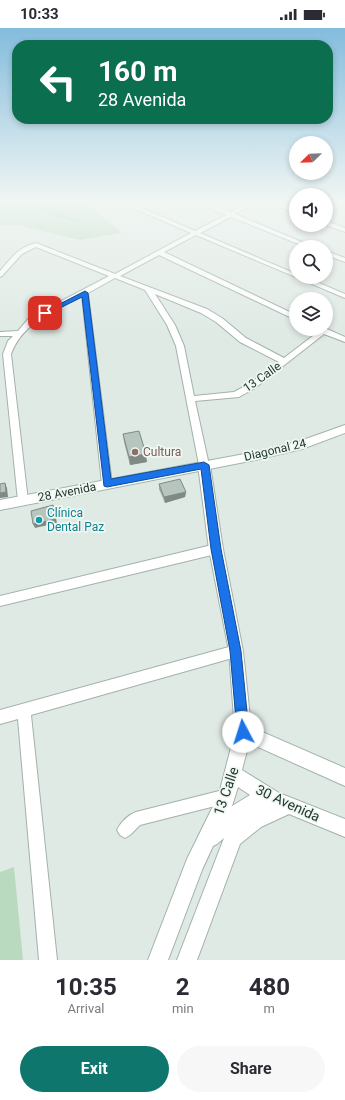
<!DOCTYPE html>
<html lang="en">
<head>
<meta charset="utf-8">
<style>
	:root { --surface:#fff; --page:#f7f7f7; --text:#2b2b33; --muted:#7c7c81; --accent:#0f766e }
	body { margin:0; font-family:Roboto,sans-serif; background:var(--page); color:var(--text); height:100vh; display:flex; flex-direction:column; font-size:15px; white-space:nowrap }
	* { box-sizing:border-box; margin:0 }
	p { font-size:13px; color:var(--muted) }
	.icon { flex:none; width:22px; height:22px; fill:none; stroke:currentColor; stroke-width:2; stroke-linecap:round; stroke-linejoin:round }
	.map { position:relative; height:932px; overflow:hidden }
	.sheet { display:flex; flex-direction:column; background:var(--surface); flex:1 }
	.sheet>* { flex:none }
	.top-card { position:absolute; left:12px; top:12px; width:321px; height:84px; border-radius:16px; box-shadow:0 2px 6px #0003; background:#0b6e4f; color:#fff; overflow:hidden }
	.needle { width:26px; rotate:247deg }
	.buttons { position:absolute; left:289px; top:108px; display:grid; gap:8px }
	.buttons a { display:grid; place-items:center; width:44px; height:44px; border-radius:50%; background:var(--surface); box-shadow:0 2px 6px #0003; font-size:20px }
	.pin { position:absolute; display:grid; place-items:center; width:34px; height:34px; color:#fff; margin:-17px; border-radius:8px; box-shadow:0 2px 6px #0006 }
	.me { position:absolute; width:44px; margin:-22px; rotate:355deg; stroke-linejoin:round; filter:drop-shadow(0 0 3px #0008) }
	.turn { display:flex; align-items:center; gap:14px; height:84px; padding:0 20px; font-size:18px }
	.turn .icon { width:52px; height:52px; stroke-width:2.5 }
	.turn b { display:block; font-size:28px; line-height:34px }
	.eta { display:flex; justify-content:space-evenly; align-items:center; height:68px; text-align:center }
	.eta b { font-size:24px; font-weight:700; line-height:28px }
	.action { display:flex; gap:8px; margin-top:auto; padding:8px 20px }
	.action a { flex:1; height:46px; border-radius:24px; background:var(--accent); color:#fff; font-size:16px; font-weight:700; line-height:46px; text-align:center }
	.action a+a { background:var(--page); color:var(--text) }
	.status { display:flex; justify-content:space-between; align-items:center; height:28px; padding:0 20px; background:var(--surface); direction:ltr }
	.status svg { height:11px; fill:currentColor }
	.map>svg:first-child { display:block }
	.green { fill:#badabf }
	.lines { fill:none; stroke-linecap:round; stroke-linejoin:round }
	.stream { stroke:#8cc9cc; stroke-width:2 }
	.minor-casing { stroke:#a3b1ab; stroke-width:2 }
	.tertiary-casing { stroke:#a3b1ab; stroke-width:2 }
	.secondary-casing { stroke:#a0b5ab; stroke-width:2 }
	.minor { fill:#fff; fill-rule:evenodd }
	.tertiary { fill:#fff; fill-rule:evenodd }
	.secondary { fill:#fff; fill-rule:evenodd }
	.wall { fill:#9da9a3 }
	.shaded-wall { fill:#7f8a84 }
	.building { fill:#b6c5bd; stroke:#7f8a84 }
	.route { fill:#1a73e8; stroke:#114b97 }
	.education-dot { fill:#8d6e63; stroke:#f0f7f3; stroke-width:1.5 }
	.culture-dot { fill:#0f9aa8; stroke:#f0f7f3; stroke-width:1.5 }
	.labels { text-anchor:middle; stroke-width:3.5; stroke-linejoin:round; paint-order:stroke }
	.street-label { font-size:12px; fill:#223930; stroke:#f0f7f3 }
	.education-label { font-size:12px; fill:#785e54; stroke:#f0f7f3; text-anchor:start }
	.culture-label { font-size:12px; fill:#0d838f; stroke:#f0f7f3; text-anchor:start }
	.near-street-label { font-size:14px; fill:#223930; stroke:#f0f7f3 }
</style>
</head>
<body>
<div class="status"><b>10:33</b><svg viewBox="0 0 49 12"><path d="M0 12V9h3v3zM5 12V6h3v6zM10 12V3h3v9zM15 12V0h3v12zM26 1h20v11H26zM47 4h2v5h-2z"/></svg></div>
<div class="map">
<svg width="345" height="932" viewBox="0 0 345 932">
	<rect width="100%" height="100%" fill="#e0eae5"/>
	<!-- green -->
	<g class="green">
		<polygon points="0,173 84,173 122,205 80,212 17,197 0,198"/>
		<polygon points="14,839 23,932 0,932 0,844"/>
	</g>
	<g class="lines">
		<!-- stream -->
		<polyline class="stream" points="30,173 47,184 78,193"/>
		<defs>
			<g id="minor">
				<path d="M117 173H126L195 203 226 187 195 173H204L231 184 251 173H259L235 186 314 219H306L231 189 200 205 296 246V249H305L345 266V270L196 207 164 224 296 287V292L159 227 120 248 207 281 222 290 246 310 284 330 318 304 314 301H327L345 309V314L324 306 255 360 239 369 195 373 209 437 204 441 199 437 176 318 167 297 145 262 115 250 88 265 112 456 110 459H104L102 456 82 268C54 283 23 294 11 326L28 473 27 476H19L18 473 3 326 8 313 13 308H0V304L18 303 29 290 109 248 36 219 22 226 2 248 0 249V243C11 230 19 219 36 215L115 246 191 205ZM155 266 201 285 216 294 240 314 279 334 249 356 234 364 194 368 184 318 175 297Z"/>
				<polygon points="266,173 275,173 296,182 296,186"/>
				<polygon points="326,193 345,200 345,204 326,197"/>
				<polygon points="326,223 345,230 345,234 326,227"/>
				<polygon points="216,516 220,518 221,521 220,524 216,526 0,578 0,568"/>
				<polygon points="236,617 240,619 242,623 240,627 236,629 31,687 57,932 39,932 18,691 0,696 0,682"/>
				<path d="M227 761 232 763 234 768 232 773 227 775 140 797 130 807 125 810 120 807 117 802C121 794 128 787 136 784Z"/>
			</g>
			<path id="tertiary" d="M204 433 208 434 210 437 223 521 243 623 251 699 345 740V758L249 715 242 742 279 765 345 791V809L289 786 261 799 240 816 197 932H177L224 810 217 816 213 818 202 842 168 932H148L187 831 219 766 235 704 229 623 209 521 198 437 200 434ZM238 759 250 767 232 778Z"/>
			<polygon id="secondary" points="345,397 345,405 302,421 255,432 0,482 0,472 255,424 300,413"/>
		</defs>
		<!-- minor casing -->
		<use href="#minor" class="minor-casing"/>
		<!-- tertiary casing -->
		<use href="#tertiary" class="tertiary-casing"/>
		<!-- secondary casing -->
		<use href="#secondary" class="secondary-casing"/>
		<!-- minor -->
		<use href="#minor" class="minor"/>
		<!-- tertiary -->
		<use href="#tertiary" class="tertiary"/>
		<!-- secondary -->
		<use href="#secondary" class="secondary"/>
	</g>
	<!-- wall -->
	<g class="wall">
		<polygon points="123,406 147,434 130,437 124,414"/>
		<polygon points="159,456 186,464 185,469 165,475 159,461"/>
	</g>
	<!-- shaded-wall -->
	<g class="shaded-wall">
		<polygon points="146,426 147,434 130,437 129,429"/>
		<polygon points="5,455 7,460 8,469 0,470 0,465"/>
		<polygon points="186,464 185,469 165,475 164,469"/>
		<polygon points="53,477 57,495 35,500 33,496"/>
	</g>
	<!-- building -->
	<g class="building">
		<polygon points="139,403 146,426 129,429 123,406"/>
		<polygon points="180,451 186,464 164,469 159,456"/>
		<polygon points="5,455 6,464 0,465 0,456"/>
		<polygon points="53,477 56,491 33,496 31,483"/>
	</g>
	<!-- sky -->
	<linearGradient id="sky" x2="0" y2="1"><stop stop-color="#83bcdd"/><stop offset="0.57" stop-color="#f1f6f3"/><stop offset="1" stop-color="#f1f6f3" stop-opacity="0"/></linearGradient>
	<rect width="345" height="304" fill="url(#sky)"/>
	<!-- route -->
	<polygon class="route" points="85,263 88,265 111,451 204,434 209,437 221,521 241,623 249,704 247,708 243,710 238,708 237,704 230,623 211,521 201,441 107,459 104,458 82,269 48,286 42,285"/>
	<!-- markers -->
	<circle class="education-dot" cx="135" cy="424" r="4"/>
	<circle class="culture-dot" cx="39" cy="492" r="4"/>
	<g class="labels">
		<!-- street labels -->
		<g class="street-label">
			<text transform="translate(262 349) rotate(-35)" y="4">13 Calle</text>
			<text transform="translate(275 422) rotate(-13)" y="4">Diagonal 24</text>
			<text transform="translate(67 464) rotate(-11)" y="4">28 Avenida</text>
		</g>
		<!-- education labels -->
		<g class="education-label">
			<text x="143" y="428">Cultura</text>
		</g>
		<!-- culture labels -->
		<g class="culture-label">
			<text x="47" y="489">Clínica<tspan x="47" dy="14">Dental Paz</tspan></text>
		</g>
		<!-- near-street labels -->
		<g class="near-street-label">
			<text transform="translate(226 763) rotate(-71)" y="5">13 Calle</text>
			<text transform="translate(288 775) rotate(25)" y="5">30 Avenida</text>
		</g>
	</g>
</svg>
<div class="buttons">
<a><svg class="needle" viewBox="-14 -14 28 28"><path d="M0-13l5 13h-10z" fill="#e53935"/><path d="M0 13l5-13h-10z" fill="#7c7c81"/></svg></a>
<a><svg class="icon" aria-label="sound" viewBox="0 0 24 24"><path d="M4 9h4l5-4v14l-5-4H4zM17 9q2 3 0 6"/></svg></a>
<a><svg class="icon" aria-label="search" viewBox="0 0 24 24"><circle cx="10" cy="10" r="6"/><path d="M15 15l6 6"/></svg></a>
<a><svg class="icon" aria-label="layers" viewBox="0 0 24 24"><path d="M12 4l9 5-9 5-9-5zM3 14l9 5 9-5"/></svg></a>
</div>
<div class="pin" style="left:45px;top:285px;background:#d93025"><svg class="icon" aria-label="arrive" viewBox="0 0 24 24"><path d="M6 21V4h12l-3 4 3 4H6"/></svg></div>
<svg class="me" style="left:243px;top:704px" viewBox="-20 -20 40 40"><circle r="19" fill="#fff"/><path d="M0-13L10 11 0 6-10 11z" fill="#1a73e8"/></svg>
<div class="top-card">
<div class="turn"><svg class="icon" aria-label="left" viewBox="0 0 24 24"><path d="M17 20v-9H6M10 6l-5 5 5 5"/></svg><div><b>160 m</b>28 Avenida</div></div>
</div>
</div>
<section class="sheet">
<div class="eta">
<div><b>10:35</b><p>Arrival</p></div>
<div><b>2</b><p>min</p></div>
<div><b>480</b><p>m</p></div>
</div>
<div class="action"><a>Exit</a><a>Share</a></div>
</section>
</body>
</html>
